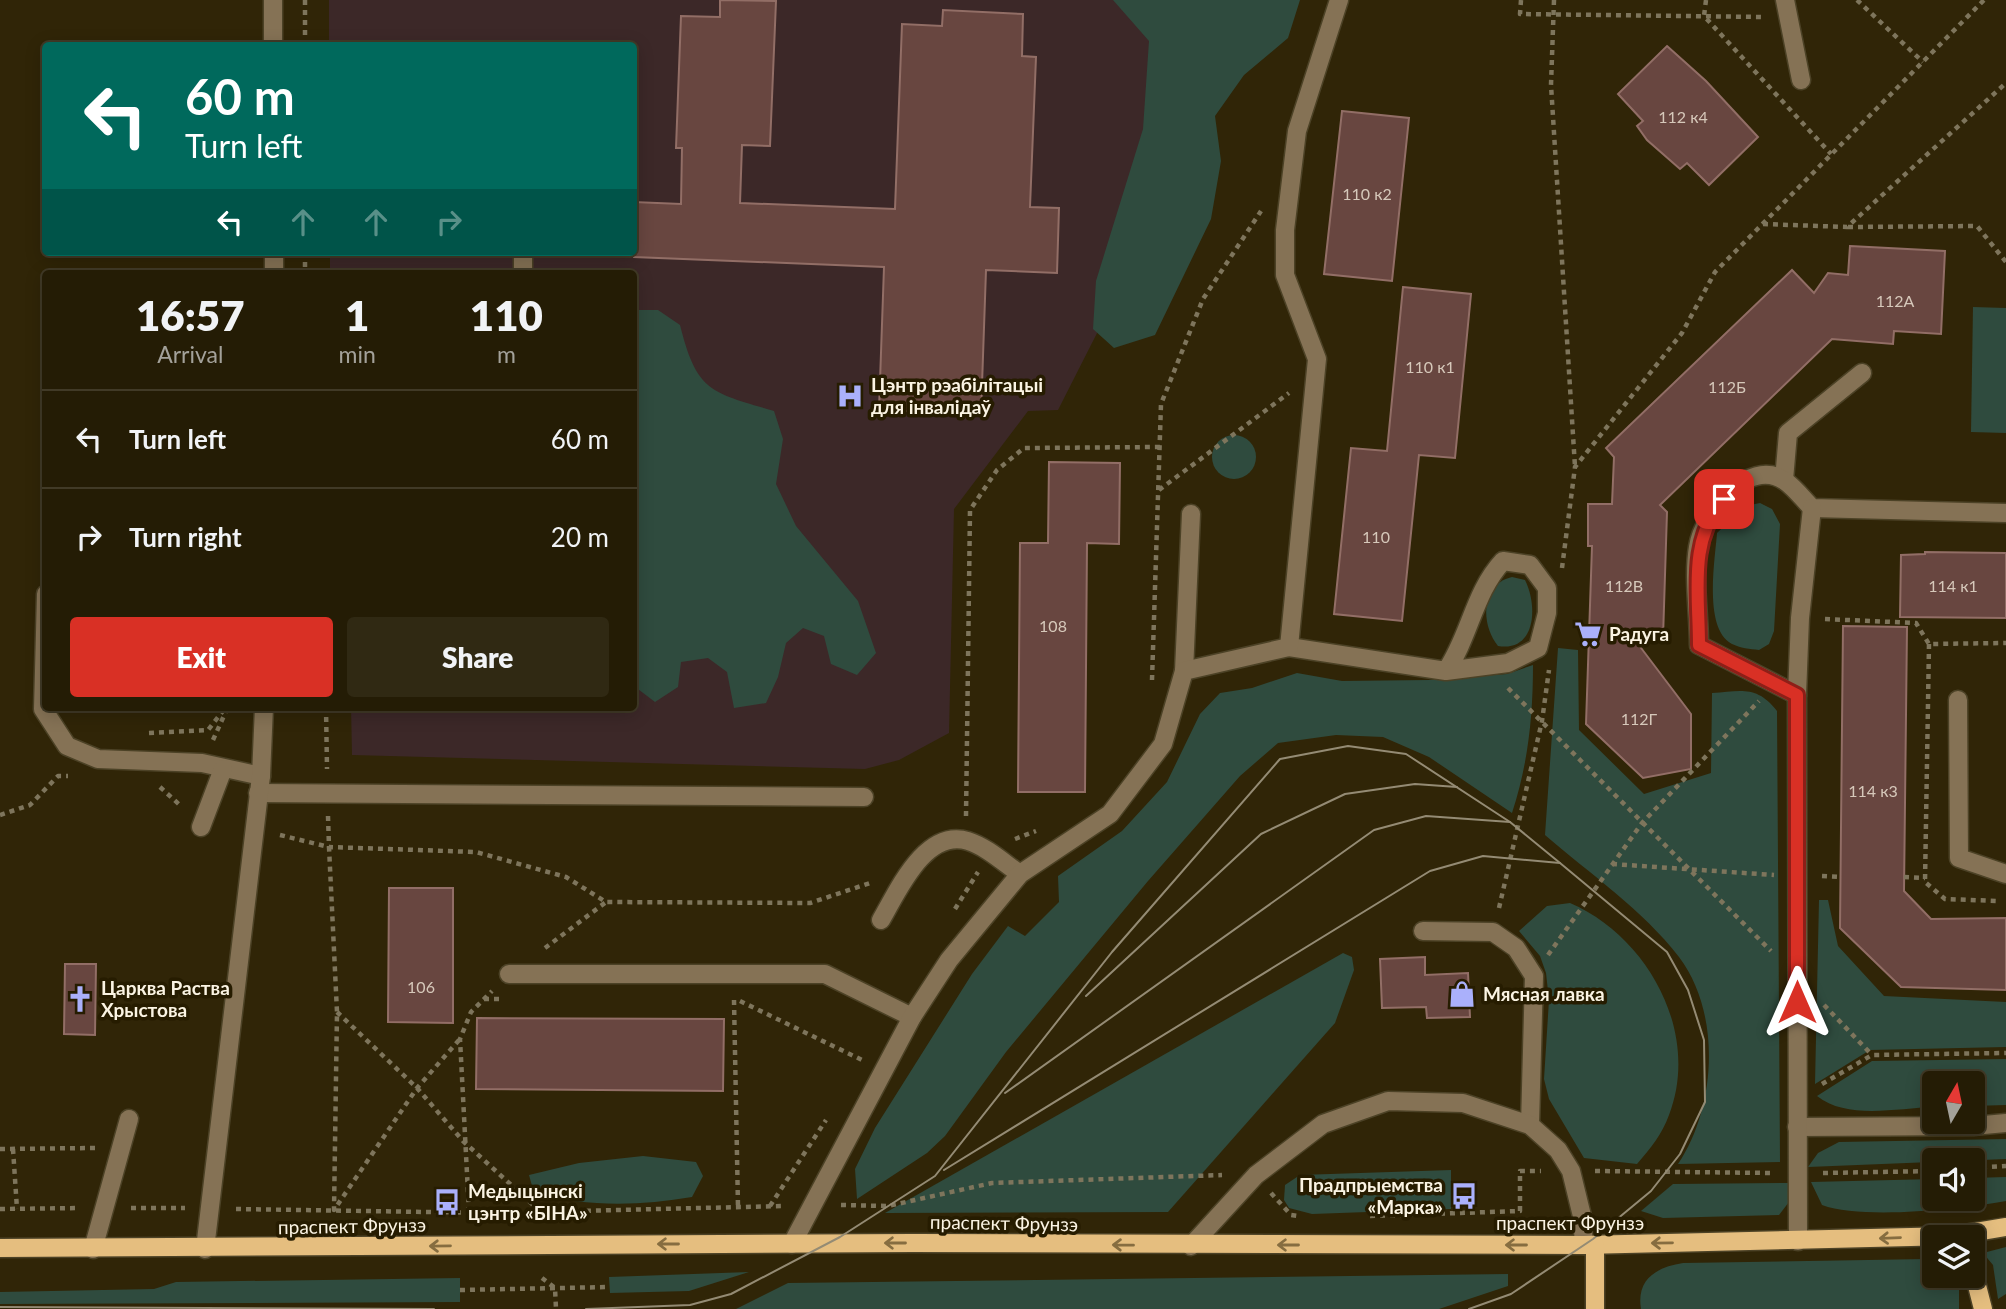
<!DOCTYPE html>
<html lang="en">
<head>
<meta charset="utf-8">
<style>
	:root { --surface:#241c05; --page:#302913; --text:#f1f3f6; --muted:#a3a19a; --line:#413a27; --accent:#d93025 }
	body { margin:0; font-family:Lato,sans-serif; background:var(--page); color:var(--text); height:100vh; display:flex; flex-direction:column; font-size:26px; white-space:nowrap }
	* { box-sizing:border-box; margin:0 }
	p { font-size:23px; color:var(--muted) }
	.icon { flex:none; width:38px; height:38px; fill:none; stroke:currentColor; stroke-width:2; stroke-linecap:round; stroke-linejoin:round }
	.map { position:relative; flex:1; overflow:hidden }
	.sheet { position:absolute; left:42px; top:270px; width:595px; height:441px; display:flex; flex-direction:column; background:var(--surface); border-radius:7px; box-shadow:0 4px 18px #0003,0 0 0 2px var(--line) }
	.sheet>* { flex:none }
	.top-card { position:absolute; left:42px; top:42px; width:595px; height:214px; border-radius:7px; box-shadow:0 4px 18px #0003,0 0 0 2px var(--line); background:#00695c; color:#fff; overflow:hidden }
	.needle { width:46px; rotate:9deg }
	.controls { position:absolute; left:1922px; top:1071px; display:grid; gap:14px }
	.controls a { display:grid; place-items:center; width:63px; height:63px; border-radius:7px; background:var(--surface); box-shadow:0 4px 18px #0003,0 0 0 2px var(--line); font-size:35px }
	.pin { position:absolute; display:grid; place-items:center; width:60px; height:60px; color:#fff; margin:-30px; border-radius:14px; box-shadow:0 4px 10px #0006 }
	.me { position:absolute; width:77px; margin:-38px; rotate:0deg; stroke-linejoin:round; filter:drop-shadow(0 0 5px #0008) }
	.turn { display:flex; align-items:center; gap:24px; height:147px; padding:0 28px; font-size:32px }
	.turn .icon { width:91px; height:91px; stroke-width:2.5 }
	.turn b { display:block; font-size:49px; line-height:60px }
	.lanes { display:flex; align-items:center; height:66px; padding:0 28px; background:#0003; justify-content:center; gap:35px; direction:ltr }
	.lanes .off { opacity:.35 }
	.eta { display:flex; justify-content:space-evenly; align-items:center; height:119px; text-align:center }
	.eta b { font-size:42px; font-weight:800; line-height:49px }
	.primary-button { display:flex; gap:14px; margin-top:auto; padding:14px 28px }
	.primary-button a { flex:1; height:80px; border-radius:7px; background:var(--accent); color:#fff; font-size:28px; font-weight:800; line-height:80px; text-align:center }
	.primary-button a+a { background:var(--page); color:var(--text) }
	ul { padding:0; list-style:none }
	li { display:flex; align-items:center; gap:21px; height:98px; padding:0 28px; border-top:2px solid var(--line) }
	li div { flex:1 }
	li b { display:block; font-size:26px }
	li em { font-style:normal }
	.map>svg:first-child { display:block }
	.medical { fill:#3c2828 }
	.green { fill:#2f4b3e }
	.building { fill:#684640; stroke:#926e66; stroke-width:2 }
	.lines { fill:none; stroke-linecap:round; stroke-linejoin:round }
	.minor-casing { stroke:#4c4226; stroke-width:21 }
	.major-casing { stroke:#4c4226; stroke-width:21 }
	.path { stroke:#7e755c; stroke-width:4.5; stroke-dasharray:5 5; stroke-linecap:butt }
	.minor { stroke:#857255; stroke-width:18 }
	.major { stroke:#e5be7f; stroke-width:18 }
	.tram { stroke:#948b74; stroke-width:2 }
	.oneway { stroke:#866d40 }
	.route-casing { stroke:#8d1f18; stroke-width:18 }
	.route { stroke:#d93025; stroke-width:12 }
	.labels { text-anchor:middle; stroke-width:7; stroke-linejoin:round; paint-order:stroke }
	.number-label { font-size:16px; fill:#d6c8ba }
	.poi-label { font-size:19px; font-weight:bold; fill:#fbf4e3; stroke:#261c00; text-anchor:start }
	.street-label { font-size:19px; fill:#fbf4e3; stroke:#261c00 }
</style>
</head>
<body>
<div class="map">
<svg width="2006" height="1309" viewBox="0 0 2006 1309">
	<rect width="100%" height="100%" fill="#302507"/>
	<!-- medical -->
	<polygon class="medical" points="329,0 1266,0 1058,410 1028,411 954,509 949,733 899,760 865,769 352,755 351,707 634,707 634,273 330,273 330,252 634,252 634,46 329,45"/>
	<!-- green -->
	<g class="green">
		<polygon points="1113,0 1300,0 1288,38 1244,75 1215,116 1221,161 1211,219 1155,335 1114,348 1093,329 1096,281 1143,129 1149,41"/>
		<polygon points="1973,307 2006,308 2006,433 1971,432"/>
		<path d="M634 310H658L680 325C697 393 711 392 774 411L783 439 776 484 796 526 858 601 876 653 857 675 831 664 824 636 803 628 786 643 778 677 766 703 734 708 727 672 708 658 681 662 678 687 655 702 634 686Z"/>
		<circle cx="1234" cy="457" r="22"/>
		<path d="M1760 503 1772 509 1780 524 1774 631 1769 644 1759 650C1750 649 1740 648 1732 644 1703 629 1715 560 1717 533L1745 506Z"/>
		<path d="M1512 577 1525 580C1538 606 1536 652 1498 646 1480 624 1481 584 1512 577Z"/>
		<path d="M1558 648 1578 650 1579 730 1644 794 1711 773 1712 693C1741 691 1757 685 1777 711L1780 1162 1678 1164C1716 1108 1722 1014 1679 957 1643 910 1590 874 1545 835Z"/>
		<path d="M1533 665C1533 717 1528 764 1512 813L1429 757 1383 737 1336 735 1278 743 1240 776 1148 881 1006 1052 945 1136 927 1153 857 1199 855 1169 875 1128 972 974 1008 926 1025 936 1059 902 1058 876 1122 831 1167 782 1200 714 1220 693 1252 688 1297 673 1342 681 1428 680 1507 674Z"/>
		<polygon points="1819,900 1828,900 1838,946 1884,996 2006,1002 2006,1047 1870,1050 1815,1084"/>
		<path d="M1570 903C1647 936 1701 1032 1669 1115 1662 1134 1651 1148 1637 1164L1584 1158 1549 1099 1544 1079 1549 1000 1546 973 1540 956 1519 931 1547 906Z"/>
		<polygon points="1343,953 1352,957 1354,970 1335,1023 1168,1212 885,1213"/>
		<path d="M2006 1059V1105L1972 1106V1083H1934V1107C1897 1108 1847 1120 1817 1096L1872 1061Z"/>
		<polygon points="2006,1139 2006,1159 1808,1167 1818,1153 1839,1142"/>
		<path d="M643 1156 696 1162 703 1176 692 1197C639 1206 586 1207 534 1193L529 1175 579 1163Z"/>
		<polygon points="1451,1170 1451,1209 1312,1214 1289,1208 1284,1200 1285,1185 1300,1175"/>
		<path d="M2006 1177V1201C1961 1209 1863 1220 1822 1205L1811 1182 1934 1179V1199H1972V1178Z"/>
		<polygon points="1790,1183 1789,1202 1779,1215 1663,1218 1641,1211 1673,1184"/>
		<polygon points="2006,1247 2006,1294 1998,1299 1993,1265 1983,1253"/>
		<path d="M1927 1259 1934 1262V1276H1952L1959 1284V1309H1641C1636 1279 1657 1267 1683 1263Z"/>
		<polygon points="749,1272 689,1291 610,1293 609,1277"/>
		<polygon points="1508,1274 1508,1286 1439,1309 736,1309 788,1283"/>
		<polygon points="460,1278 460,1302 0,1304 0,1292 154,1289 176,1282"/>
	</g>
	<!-- building -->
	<g class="building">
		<polygon points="720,0 776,1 770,146 742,145 740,203 895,209 902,24 942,26 943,10 1023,14 1022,56 1036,57 1030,207 1059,208 1057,273 986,270 981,414 879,410 884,267 634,257 634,202 681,204 682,148 676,148 681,16 720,17"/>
		<polygon points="1667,46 1706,81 1758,137 1709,185 1687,163 1680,169 1647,140 1637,126 1643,121 1618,94"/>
		<polygon points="1342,111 1409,118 1392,281 1324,274"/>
		<polygon points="1850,246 1945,251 1941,334 1894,331 1893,344 1832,339 1660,505 1667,512 1663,638 1632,636 1691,714 1691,769 1643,778 1586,724 1592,546 1588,546 1588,504 1612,504 1614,457 1606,448 1792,270 1814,293 1828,273 1848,275"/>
		<polygon points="1403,287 1471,294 1455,458 1419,455 1402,621 1334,614 1351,448 1387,451"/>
		<polygon points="1049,462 1120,463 1119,544 1087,543 1085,792 1018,792 1020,543 1048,543"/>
		<polygon points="1925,552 2006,553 2006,618 1900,617 1901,555 1925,554"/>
		<polygon points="1843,626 1907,627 1904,891 1931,919 2006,918 2006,990 1901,987 1840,928"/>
		<polygon points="389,888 453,888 453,1023 388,1022"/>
		<polygon points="1425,957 1425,975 1468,973 1470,1017 1427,1018 1426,1007 1382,1008 1380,959"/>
		<polygon points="65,964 96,964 95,1035 64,1034"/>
		<polygon points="477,1018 724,1019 723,1091 476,1089"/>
	</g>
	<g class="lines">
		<defs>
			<g id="minor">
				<polyline points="273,0 273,46"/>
				<polyline points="1785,0 1801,80"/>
				<polyline points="274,252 274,273"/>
				<polyline points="523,252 523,273"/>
				<polyline points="1784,480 1788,433 1862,373"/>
				<polyline points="46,594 43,709 67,746 98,759 202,763 261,776"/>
				<path d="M1289 647 1446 671 1508 663 1538 648 1547 613V588L1530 565 1503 561C1474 592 1470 636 1446 671"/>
				<polyline points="1184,671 1191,514"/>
				<path d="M1797 695 1699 645C1699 614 1693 577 1698 547 1703 514 1748 456 1785 481 1795 488 1803 499 1812 508L2006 513"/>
				<polyline points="1958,700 1959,858 2006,874"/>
				<polyline points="258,793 864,797"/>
				<polyline points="201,827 223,769"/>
				<path d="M881 920C898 891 925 828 968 841 987 847 1004 863 1020 874"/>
				<polyline points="1423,931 1493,932 1516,948 1534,976 1530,1125"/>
				<polyline points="509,974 825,974 912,1017"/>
				<polyline points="1797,1127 1973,1126 2006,1123"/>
				<polyline points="1798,1241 1797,695 1800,618 1812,508"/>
				<polyline points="792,1244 912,1017 949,960 1020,874 1110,814 1163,744 1184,671 1289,647 1317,359 1285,275 1285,230 1297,131 1339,0"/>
				<polyline points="1191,1246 1256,1175 1323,1124 1388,1101 1463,1103 1530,1125 1558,1150 1571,1171 1582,1216 1584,1245"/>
				<polyline points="93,1249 129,1119"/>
				<polyline points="205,1249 261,776 264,707"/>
			</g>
			<g id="major">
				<polyline points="0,1248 912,1243 1584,1245 1952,1236 2006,1227"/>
				<polyline points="1972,1266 1983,1309"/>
				<polyline points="1595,1309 1595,1245"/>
			</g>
		</defs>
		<!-- minor casing -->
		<use href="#minor" class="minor-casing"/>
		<!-- major casing -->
		<use href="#major" class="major-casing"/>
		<!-- path -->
		<g class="path">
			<polyline points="305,0 305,46"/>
			<polyline points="1521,0 1520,14 1764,17"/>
			<polyline points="1554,0 1551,85 1575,467"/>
			<polyline points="1706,0 1704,16 1831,154"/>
			<polyline points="1857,0 1923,62"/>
			<polyline points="1763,224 1847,227 2006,83"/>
			<polyline points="1848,227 1977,226 2006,262"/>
			<polyline points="305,252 305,273"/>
			<polyline points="1159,490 1289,393"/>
			<polyline points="1562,568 1575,467 1682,333 1715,272 1984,0"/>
			<polyline points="1825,619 1916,623 1929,644 2006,643"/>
			<polyline points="1929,644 1925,882 1945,899 1999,901"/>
			<polyline points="1152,680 1161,404 1203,299 1261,211"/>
			<polyline points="1508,688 1771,951"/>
			<polyline points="326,707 327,769"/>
			<polyline points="149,733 208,730 226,707"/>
			<polyline points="213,740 227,709"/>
			<polyline points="160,787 182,807"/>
			<polyline points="0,815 30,805 58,776 68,776"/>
			<polyline points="328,816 329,847 476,852 566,877 606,902 810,903 873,882"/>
			<polyline points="966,816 970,510 997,470 1024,448 1160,447"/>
			<polyline points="280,835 329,847 337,1012 334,1210 417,1088 460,1039"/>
			<polyline points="1015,839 1036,831"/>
			<polyline points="1612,864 1774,875"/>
			<polyline points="1822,876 1841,877"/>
			<polyline points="1904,877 1925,878"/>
			<polyline points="1499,908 1542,721 1549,670"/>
			<polyline points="955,909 978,872"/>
			<polyline points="545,948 606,902"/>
			<polyline points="1548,955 1642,823 1759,701"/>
			<polyline points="484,999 502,999"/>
			<polyline points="734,1000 738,1207"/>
			<polyline points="740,1001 862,1060"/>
			<polyline points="1824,1005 1872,1055"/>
			<polyline points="337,1012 417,1088 463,1141 543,1214"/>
			<polyline points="1822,1084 1872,1055 2006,1053"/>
			<polyline points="0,1149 95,1148"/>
			<polyline points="13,1149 17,1209"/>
			<polyline points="1972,1168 2006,1166"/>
			<polyline points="1595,1171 1772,1173"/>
			<polyline points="1823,1173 1934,1171"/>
			<polyline points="1271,1193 1291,1215 1298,1216"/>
			<polyline points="841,1205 888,1206 992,1183 1222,1175"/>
			<polyline points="770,1206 826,1120"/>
			<polyline points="131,1208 185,1208"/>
			<polyline points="0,1209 80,1208"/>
			<polyline points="236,1209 492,1213 784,1206"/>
			<polyline points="469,1212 460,1039 471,1012 492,991"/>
			<polyline points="1370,1216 1520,1211 1520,1171 1541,1171"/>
			<polyline points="542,1278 555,1288 556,1309"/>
			<polyline points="460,1290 609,1287"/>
		</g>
		<!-- minor -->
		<use href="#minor" class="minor"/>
		<!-- major -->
		<use href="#major" class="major"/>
		<!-- tram -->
		<g class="tram">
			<polyline points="1086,996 1261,834 1345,794 1415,784 1457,787"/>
			<polyline points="1005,1093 1374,830 1426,816 1510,822"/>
			<polyline points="944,1170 1430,871 1483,856 1560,863"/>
			<polyline points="0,1307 434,1309"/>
			<polyline points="586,1309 690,1305 731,1294 840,1237 935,1176 1112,952 1280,759 1348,746 1406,754 1510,822 1560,863 1667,952 1688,990 1704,1040 1705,1102 1680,1154 1651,1191 1593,1239 1511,1294 1469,1309"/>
		</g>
	</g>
	<!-- one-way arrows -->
	<defs><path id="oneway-shaft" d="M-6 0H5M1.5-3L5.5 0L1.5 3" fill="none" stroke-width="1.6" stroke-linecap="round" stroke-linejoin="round" transform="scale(1.75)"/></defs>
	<g class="oneway">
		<use href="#oneway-shaft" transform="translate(1890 1238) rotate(178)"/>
		<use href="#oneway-shaft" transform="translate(895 1243) rotate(180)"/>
		<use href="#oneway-shaft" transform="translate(1662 1243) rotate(179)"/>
		<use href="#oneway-shaft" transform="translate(668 1244) rotate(180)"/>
		<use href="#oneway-shaft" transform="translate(1123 1245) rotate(-179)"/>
		<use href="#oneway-shaft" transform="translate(1288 1245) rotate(180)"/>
		<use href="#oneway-shaft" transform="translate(1516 1245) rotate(180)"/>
		<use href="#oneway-shaft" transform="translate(440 1246) rotate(179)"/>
	</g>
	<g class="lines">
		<defs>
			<path id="route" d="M1724 499C1688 540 1699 593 1699 645L1797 695V1002"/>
		</defs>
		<!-- route casing -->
		<use href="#route" class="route-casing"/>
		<!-- route -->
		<use href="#route" class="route"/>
	</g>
	<!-- icons -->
	<defs>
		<symbol id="hospital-bare" viewBox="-9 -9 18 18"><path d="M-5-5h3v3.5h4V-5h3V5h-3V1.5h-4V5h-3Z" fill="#aab0fb" stroke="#261c00" stroke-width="2.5" paint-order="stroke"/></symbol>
		<symbol id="supermarket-bare" viewBox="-9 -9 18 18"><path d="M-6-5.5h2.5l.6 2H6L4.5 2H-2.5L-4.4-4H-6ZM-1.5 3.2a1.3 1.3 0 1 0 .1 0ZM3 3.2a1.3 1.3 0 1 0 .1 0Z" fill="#aab0fb" stroke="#261c00" stroke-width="2.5" paint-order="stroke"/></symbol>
		<symbol id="shop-bare" viewBox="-9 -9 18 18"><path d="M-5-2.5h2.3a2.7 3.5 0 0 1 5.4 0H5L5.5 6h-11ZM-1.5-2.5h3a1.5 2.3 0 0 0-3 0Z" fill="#aab0fb" stroke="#261c00" stroke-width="2.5" paint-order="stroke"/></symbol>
		<symbol id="church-bare" viewBox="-9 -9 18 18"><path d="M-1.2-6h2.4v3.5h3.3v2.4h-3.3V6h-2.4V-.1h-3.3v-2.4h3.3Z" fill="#aab0fb" stroke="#261c00" stroke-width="2.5" paint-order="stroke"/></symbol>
		<symbol id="bus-bare" viewBox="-9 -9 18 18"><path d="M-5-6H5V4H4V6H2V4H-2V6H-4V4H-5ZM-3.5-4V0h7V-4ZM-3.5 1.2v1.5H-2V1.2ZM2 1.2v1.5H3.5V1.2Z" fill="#aab0fb" stroke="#261c00" stroke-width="2.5" paint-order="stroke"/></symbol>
	</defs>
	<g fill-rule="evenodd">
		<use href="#hospital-bare" x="831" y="377" width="38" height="38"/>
		<use href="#supermarket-bare" x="1569" y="615" width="38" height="38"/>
		<use href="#shop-bare" x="1443" y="975" width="38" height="38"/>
		<use href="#church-bare" x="61" y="980" width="38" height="38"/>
		<use href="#bus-bare" x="1445" y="1177" width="38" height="38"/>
		<use href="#bus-bare" x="428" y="1183" width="38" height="38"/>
	</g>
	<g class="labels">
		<!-- number labels -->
		<g class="number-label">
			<text x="1683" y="123">112 к4</text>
			<text x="1367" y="200">110 к2</text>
			<text x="1895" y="307">112А</text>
			<text x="1430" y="373">110 к1</text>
			<text x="1727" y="393">112Б</text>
			<text x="1376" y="543">110</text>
			<text x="1624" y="592">112В</text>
			<text x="1953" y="592">114 к1</text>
			<text x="1053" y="632">108</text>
			<text x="1639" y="725">112Г</text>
			<text x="1873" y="797">114 к3</text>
			<text x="421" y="993">106</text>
		</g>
		<!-- poi labels -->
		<g class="poi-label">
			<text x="871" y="392">Цэнтр рэабілітацыі<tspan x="871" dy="22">для інвалідаў</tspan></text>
			<text x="1609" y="641">Радуга</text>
			<text x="101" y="995">Царква Раства<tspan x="101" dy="22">Хрыстова</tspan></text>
			<text x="1483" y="1001">Мясная лавка</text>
			<text x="1443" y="1192" text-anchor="end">Прадпрыемства<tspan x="1443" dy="22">«Марка»</tspan></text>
			<text x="468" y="1198">Медыцынскі<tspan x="468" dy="22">цэнтр «БІНА»</tspan></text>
		</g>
		<!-- street labels -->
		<g class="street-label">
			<text transform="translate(1004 1223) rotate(1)" y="7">праспект Фрунзэ</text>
			<text x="1570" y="1230">праспект Фрунзэ</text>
			<text transform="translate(352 1226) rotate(-1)" y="7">праспект Фрунзэ</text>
		</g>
	</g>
</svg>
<div class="controls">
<a><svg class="needle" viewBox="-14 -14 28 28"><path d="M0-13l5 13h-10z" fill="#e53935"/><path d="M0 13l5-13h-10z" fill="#a3a19a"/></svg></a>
<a><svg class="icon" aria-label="sound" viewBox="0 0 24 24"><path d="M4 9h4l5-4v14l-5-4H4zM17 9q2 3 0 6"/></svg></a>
<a><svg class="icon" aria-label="layers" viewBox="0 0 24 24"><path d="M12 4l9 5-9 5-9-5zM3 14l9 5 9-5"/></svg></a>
</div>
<div class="pin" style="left:1724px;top:499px;background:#d93025"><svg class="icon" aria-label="arrive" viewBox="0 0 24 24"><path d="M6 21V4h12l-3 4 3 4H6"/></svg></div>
<svg class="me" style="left:1797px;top:1002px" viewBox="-20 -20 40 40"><path d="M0-17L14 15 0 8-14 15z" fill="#d93025" stroke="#fff" stroke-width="4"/></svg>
<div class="top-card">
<div class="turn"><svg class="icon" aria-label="left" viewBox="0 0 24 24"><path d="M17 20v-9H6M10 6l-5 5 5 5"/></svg><div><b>60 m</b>Turn left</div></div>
<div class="lanes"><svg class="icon" aria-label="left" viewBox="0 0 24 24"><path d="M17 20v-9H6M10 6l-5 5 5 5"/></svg><svg class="icon off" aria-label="ahead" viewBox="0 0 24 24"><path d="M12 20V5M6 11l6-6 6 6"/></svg><svg class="icon off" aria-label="ahead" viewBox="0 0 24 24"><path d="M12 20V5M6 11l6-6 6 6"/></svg><svg class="icon off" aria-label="right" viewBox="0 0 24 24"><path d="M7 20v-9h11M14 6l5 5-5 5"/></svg></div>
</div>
<section class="sheet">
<div class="eta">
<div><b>16:57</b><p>Arrival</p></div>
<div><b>1</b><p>min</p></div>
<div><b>110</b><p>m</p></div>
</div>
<ul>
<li><svg class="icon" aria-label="left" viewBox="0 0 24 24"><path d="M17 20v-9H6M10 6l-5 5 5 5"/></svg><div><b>Turn left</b></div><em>60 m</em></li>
<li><svg class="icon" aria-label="right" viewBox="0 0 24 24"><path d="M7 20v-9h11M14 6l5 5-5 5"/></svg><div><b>Turn right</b></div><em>20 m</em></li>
</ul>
<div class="primary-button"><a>Exit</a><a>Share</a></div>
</section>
</div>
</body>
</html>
